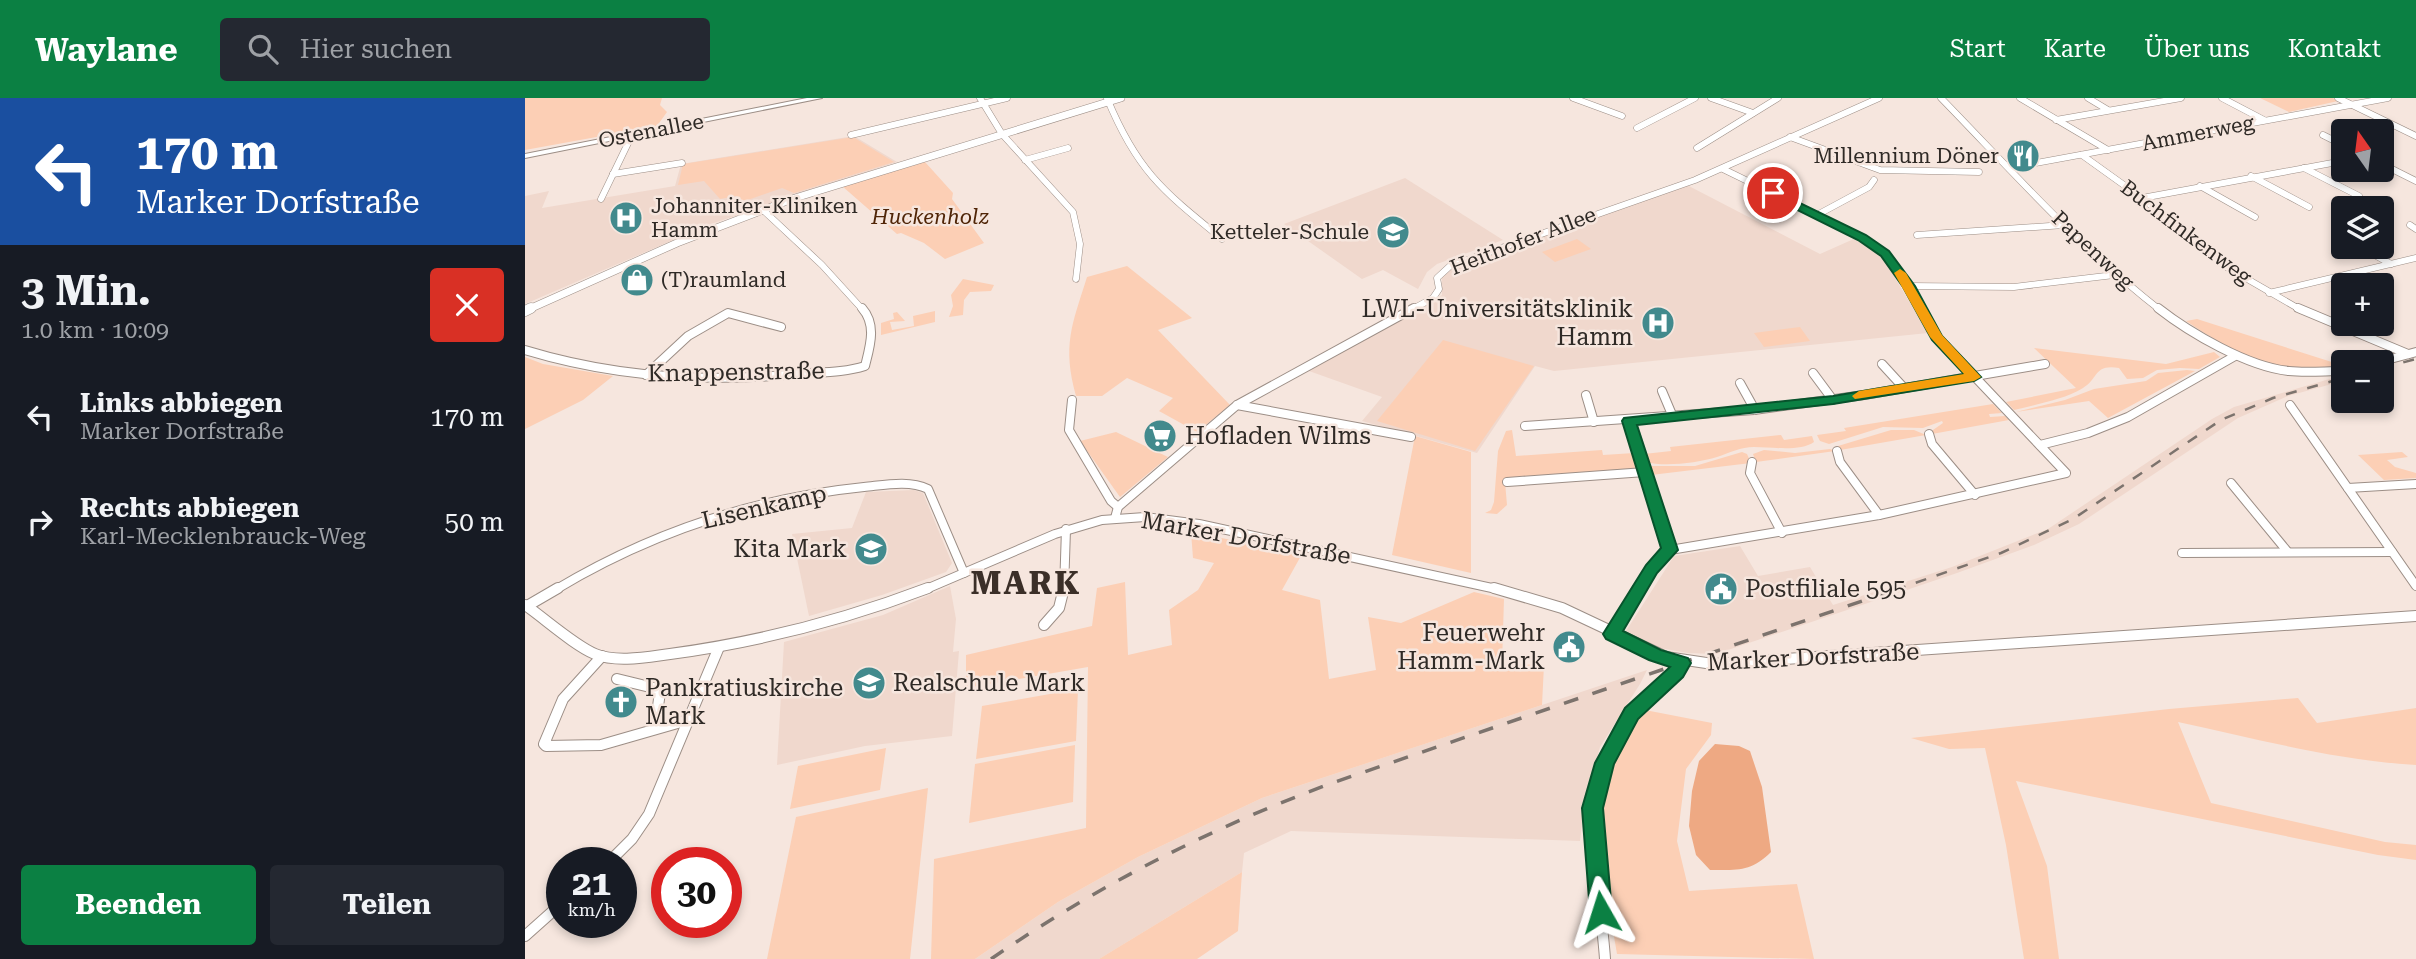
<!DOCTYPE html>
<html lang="de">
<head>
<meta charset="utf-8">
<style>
	:root { --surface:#171b24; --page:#242831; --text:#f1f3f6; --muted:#9ea1a6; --accent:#0b8043 }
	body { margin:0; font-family:"Roboto Serif",serif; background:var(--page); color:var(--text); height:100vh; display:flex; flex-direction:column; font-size:26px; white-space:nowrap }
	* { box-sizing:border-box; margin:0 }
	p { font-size:23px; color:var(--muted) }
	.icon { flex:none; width:38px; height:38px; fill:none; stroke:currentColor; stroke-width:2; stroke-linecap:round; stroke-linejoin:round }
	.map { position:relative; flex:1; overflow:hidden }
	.drawer { display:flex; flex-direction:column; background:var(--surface); width:525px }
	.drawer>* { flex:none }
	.guide { background:#1a4fa0; color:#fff; overflow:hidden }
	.needle { width:46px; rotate:346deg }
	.buttons { position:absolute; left:1806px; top:21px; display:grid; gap:14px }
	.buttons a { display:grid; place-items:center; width:63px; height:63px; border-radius:7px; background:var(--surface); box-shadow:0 4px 10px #0003; font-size:35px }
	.speed { position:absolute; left:21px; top:749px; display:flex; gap:14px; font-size:35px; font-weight:700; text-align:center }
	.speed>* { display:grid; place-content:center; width:91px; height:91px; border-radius:50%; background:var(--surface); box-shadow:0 4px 10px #0003; line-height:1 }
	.speed small { font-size:18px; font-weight:400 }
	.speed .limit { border:10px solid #d22; background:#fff; color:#111 }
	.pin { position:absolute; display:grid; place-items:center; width:60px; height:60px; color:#fff; margin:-30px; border:4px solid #fff; border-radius:50%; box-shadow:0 2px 7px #0007 }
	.me { position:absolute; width:77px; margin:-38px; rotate:354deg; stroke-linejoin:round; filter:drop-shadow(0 0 5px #0008) }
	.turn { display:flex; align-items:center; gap:24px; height:147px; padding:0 21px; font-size:32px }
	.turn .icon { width:91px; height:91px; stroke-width:2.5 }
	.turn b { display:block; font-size:49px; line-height:60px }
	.round { display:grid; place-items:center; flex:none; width:74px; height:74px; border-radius:7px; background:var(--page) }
	.summary { display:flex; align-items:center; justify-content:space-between; height:119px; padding:0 21px }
	h1 { font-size:42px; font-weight:700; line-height:52px }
	.primary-button { display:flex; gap:14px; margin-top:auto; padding:14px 21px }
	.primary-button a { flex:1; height:80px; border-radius:7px; background:var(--accent); color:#fff; font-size:28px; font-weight:700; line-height:80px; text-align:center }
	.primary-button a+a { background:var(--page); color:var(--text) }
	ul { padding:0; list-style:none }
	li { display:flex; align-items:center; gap:21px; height:105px; padding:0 21px }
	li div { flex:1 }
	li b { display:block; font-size:26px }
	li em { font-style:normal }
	header { display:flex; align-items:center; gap:42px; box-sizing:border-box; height:98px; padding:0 35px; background:var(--accent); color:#fff }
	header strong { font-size:33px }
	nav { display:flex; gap:38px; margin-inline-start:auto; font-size:24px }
	.search { width:490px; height:63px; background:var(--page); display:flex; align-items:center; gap:18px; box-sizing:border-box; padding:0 24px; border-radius:7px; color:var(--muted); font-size:26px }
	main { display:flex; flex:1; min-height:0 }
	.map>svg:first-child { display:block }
	.built { fill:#f0d8cd }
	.green { fill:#fccfb5 }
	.water { fill:#eea983 }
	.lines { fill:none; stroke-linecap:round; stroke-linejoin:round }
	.minor-far2-casing { stroke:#9c8e86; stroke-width:7 }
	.minor-far1-casing { stroke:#9c8e86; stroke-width:10 }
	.minor-casing { stroke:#9c8e86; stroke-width:12 }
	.tertiary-far1-casing { stroke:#9c8e86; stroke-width:8 }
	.tertiary-casing { stroke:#9c8e86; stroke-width:11 }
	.secondary-casing { stroke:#9c8e86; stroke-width:2 }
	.minor-far2 { stroke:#fff; stroke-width:6 }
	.minor-far1 { stroke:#fff; stroke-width:8 }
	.minor { stroke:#fff; stroke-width:10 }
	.tertiary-far1 { stroke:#fff; stroke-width:7 }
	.tertiary { stroke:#fff; stroke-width:10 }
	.secondary { fill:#fff; fill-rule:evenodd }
	.rail-far1 { stroke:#7c736d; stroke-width:2.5; stroke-dasharray:11 11; stroke-linecap:butt }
	.rail { stroke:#7c736d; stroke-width:3.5; stroke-dasharray:15 15; stroke-linecap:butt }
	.route { fill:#0b8043; stroke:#07532c; stroke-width:2 }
	.slow { fill:#f59e0b }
	.labels { text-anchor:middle; stroke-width:5; stroke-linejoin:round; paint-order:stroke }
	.far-street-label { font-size:21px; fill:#2f2a26; stroke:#f6e6de }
	.far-poi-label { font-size:21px; fill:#2f2a26; stroke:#f6e6de; text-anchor:end }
	.far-park-label { font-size:21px; font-style:italic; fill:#502507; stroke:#f6e6de }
	.poi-label { font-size:24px; fill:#2f2a26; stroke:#f6e6de; text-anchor:start }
	.street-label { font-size:24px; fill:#2f2a26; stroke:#f6e6de }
	.district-label { font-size:32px; font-weight:bold; letter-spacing:2px; fill:#3b2f28; stroke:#f6e6de }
</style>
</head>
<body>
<header>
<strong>Waylane</strong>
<div class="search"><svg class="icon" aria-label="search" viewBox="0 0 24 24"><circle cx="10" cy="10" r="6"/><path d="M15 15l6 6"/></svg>Hier suchen</div>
<nav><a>Start</a><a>Karte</a><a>Über uns</a><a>Kontakt</a></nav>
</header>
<main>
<section class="drawer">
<div class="guide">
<div class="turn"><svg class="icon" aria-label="left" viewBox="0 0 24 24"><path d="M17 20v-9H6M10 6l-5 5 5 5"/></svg><div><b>170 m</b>Marker Dorfstraße</div></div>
</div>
<div class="summary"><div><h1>3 Min.</h1><p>1.0 km · 10:09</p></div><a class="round" style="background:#d93025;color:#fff"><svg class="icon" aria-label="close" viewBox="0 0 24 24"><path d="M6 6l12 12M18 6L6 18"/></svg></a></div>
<ul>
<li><svg class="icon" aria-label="left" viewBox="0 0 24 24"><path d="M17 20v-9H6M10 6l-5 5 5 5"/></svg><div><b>Links abbiegen</b><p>Marker Dorfstraße</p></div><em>170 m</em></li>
<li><svg class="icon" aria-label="right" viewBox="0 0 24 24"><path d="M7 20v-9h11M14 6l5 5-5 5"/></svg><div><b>Rechts abbiegen</b><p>Karl-Mecklenbrauck-Weg</p></div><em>50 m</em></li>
</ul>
<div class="primary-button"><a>Beenden</a><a>Teilen</a></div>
</section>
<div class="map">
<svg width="1891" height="861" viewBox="0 0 1891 861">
	<rect width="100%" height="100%" fill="#f6e6de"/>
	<!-- built -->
	<g class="built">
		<polygon points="329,38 372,64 183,127 0,206 0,98 24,93 17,110 150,88 156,66"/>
		<polygon points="880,80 978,142 912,166 902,174 893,191 858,172 837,181 759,126"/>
		<polygon points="1160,86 1295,156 1331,140 1348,150 1360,163 1403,235 1029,273 1010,268 952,355 837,323 857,299 784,273 917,197 917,178 935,166"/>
		<polygon points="1818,277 1818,283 1763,298 1713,320 1554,426 1509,447 1432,475 1191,556 1163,555 1129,549 1101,533 1149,458 1215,448 1233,478 1285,469 1308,507 1427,469 1523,431 1687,321 1709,309"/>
		<polygon points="389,392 398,395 427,465 421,474 357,497 284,518 267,436 327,430 341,394"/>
		<polygon points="425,488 431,521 428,554 434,553 427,638 340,648 252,667 259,544 358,517"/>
		<polygon points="1122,572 1115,586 1075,649 1059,706 1055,743 766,733 719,755 717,774 574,861 450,861 533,804 613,759 737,700"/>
	</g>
	<!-- green -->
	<g class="green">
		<polygon points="0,0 137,0 135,7 142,14 132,28 0,52"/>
		<polygon points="1735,0 1808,0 1813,3 1764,14"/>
		<polygon points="328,39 369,64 269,95 257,90 220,103 215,102 212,98 195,101 179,83 153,87 158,66"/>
		<polygon points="400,64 428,95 427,101 459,145 420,161 399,145 376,135 372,136 317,88"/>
		<polygon points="1052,141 1066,151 1030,164 1017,154"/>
		<path d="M602 168 667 220 633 232 705 307 672 334 634 313 648 300 602 280 577 298H551C537 247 547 227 562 179Z"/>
		<polygon points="438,181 469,187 466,193 445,194 439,202 438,217 424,219 428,208 426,197"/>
		<polygon points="410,213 410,224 356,237 356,225 369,221 368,215 372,214 380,223 365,224 367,232 389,228 388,218"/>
		<path d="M1672 221 1813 266C1762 285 1702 251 1661 223Z"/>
		<polygon points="1275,229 1285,243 1239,249 1229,235"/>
		<polygon points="918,242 1009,268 950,353 852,323"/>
		<path d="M1509 250 1641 266 1689 254 1695 259 1674 271 1655 270 1632 272 1618 280 1602 281 1594 270C1568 266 1574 281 1558 290 1538 302 1512 306 1489 312L1481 304 1551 290Z"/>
		<polygon points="0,259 18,266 88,278 58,302 0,331"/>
		<polygon points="1662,272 1670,273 1583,320 1564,303 1491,314 1540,302 1569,291 1621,283 1633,275"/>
		<polygon points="1468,306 1477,315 1464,316 1465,319 1480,318 1484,322 1407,336 1408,332 1418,325 1417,323 1398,330 1358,329 1304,346 1295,343 1292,337 1321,333 1319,330"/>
		<polygon points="987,332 991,358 1077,352 1078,357 1109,355 1115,374 980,384 982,407 972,416 960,415 966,412 969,404 973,353 981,333"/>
		<polygon points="1366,332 1389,332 1401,337 1315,352 1313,348"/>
		<polygon points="591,334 643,359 595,399 555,343"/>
		<path d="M1256 337 1259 342 1287 338 1289 344C1275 354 1247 349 1229 349 1216 349 1204 355 1192 359 1173 365 1139 369 1121 364L1119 356 1146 353 1145 349Z"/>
		<polygon points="890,338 946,354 946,475 867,457"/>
		<polygon points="1305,351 1310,353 1231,364 1228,356 1239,352 1270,355"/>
		<polygon points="1217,354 1222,356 1226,365 1126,377 1122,368 1170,368"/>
		<polygon points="1877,354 1883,359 1862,362 1870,369 1891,375 1891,380 1859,382 1833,357"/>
		<polygon points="666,434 777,456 757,492 795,502 804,581 851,572 843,519 876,525 949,494 979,501 977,566 1019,567 1017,607 737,700 613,759 533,804 450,861 406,861 409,761 561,730 563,569 441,590 441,557 567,528 572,490 600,484 603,557 647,547 644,512 673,492 689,465 668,460"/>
		<polygon points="553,591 551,643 451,661 457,608"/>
		<path d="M1773 600 1792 625 1891 610V667C1810 662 1732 641 1653 624L1686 705 1860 744 1891 747V762L1853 757 1491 683 1522 768 1534 861H1499L1481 747 1460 650 1424 651 1386 640 1644 611Z"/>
		<path d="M1120 612 1187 625 1186 637 1161 671 1152 743 1164 793 1272 786 1289 861 1092 856C1081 788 1064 719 1093 653 1099 639 1111 625 1120 612Z"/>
		<polygon points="550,647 548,704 444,725 450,666"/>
		<polygon points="361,650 355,692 265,711 273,668"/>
		<polygon points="403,690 385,861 242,861 271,719"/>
		<polygon points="717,774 713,833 672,861 574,861"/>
	</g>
	<!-- water -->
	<path class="water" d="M1190 646 1214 648 1225 653 1237 689 1246 754C1226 774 1213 772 1185 772L1171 757 1164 728 1167 693 1174 663Z"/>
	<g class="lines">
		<defs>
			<g id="minor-far2">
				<polyline points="455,0 477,36 548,114 555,146 551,181"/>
				<path d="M582 0C612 73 638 93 697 141"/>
				<polyline points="1048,0 1097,18"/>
				<polyline points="1186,0 1228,15"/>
				<path d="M1416 0C1487 73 1554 149 1635 212"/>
				<polyline points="1495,0 1583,52"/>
				<polyline points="1563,0 1583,12"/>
				<polyline points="1697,0 1739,22"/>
				<polyline points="1813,0 1891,38"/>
				<polyline points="1531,22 1656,0"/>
				<polyline points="1112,30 1170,0"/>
				<polyline points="326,37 482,0"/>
				<polyline points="1798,37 1818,47"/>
				<polyline points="1265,39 1355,72 1454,74"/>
				<polyline points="1172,50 1253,0"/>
				<polyline points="1557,57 1617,100 1698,167 1776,212"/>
				<polyline points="500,62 543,50"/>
				<polyline points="1857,66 1891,83"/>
				<polyline points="1484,70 1863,0"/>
				<polyline points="1779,70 1834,98"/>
				<polyline points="1198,71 1337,139 1360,156 1384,188 1397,212"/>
				<polyline points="88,76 157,65"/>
				<polyline points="1726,78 1784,109"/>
				<polyline points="1675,88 1730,119"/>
				<polyline points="1617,100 1818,63"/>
				<polyline points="76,101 107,37"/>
				<polyline points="238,112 297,167 338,212"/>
				<polyline points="1292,117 1344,89 1349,82"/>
				<polyline points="1885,127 1891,131"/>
				<polyline points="1392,137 1539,127"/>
				<polyline points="1835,149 1866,166"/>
				<polyline points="1384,188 1489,189 1589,177"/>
				<polyline points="1744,195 1891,160"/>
				<polyline points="886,212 908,200 914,191 912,180 925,168 1170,82 1354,0"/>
			</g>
			<g id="minor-far1">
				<path d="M1633 210C1665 235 1723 269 1764 273 1781 275 1800 273 1818 273"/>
				<polyline points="1773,210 1883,256"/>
				<path d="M0 252C89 279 179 285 271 276 294 274 318 275 340 268 345 248 352 227 337 210"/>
				<polyline points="1854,264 1891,254"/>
				<polyline points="1357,266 1379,290"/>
				<polyline points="1288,275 1308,302"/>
				<polyline points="121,277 163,238 203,215 256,229"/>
				<polyline points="1215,285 1230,312"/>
				<polyline points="1137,293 1148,319"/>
				<polyline points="1061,297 1069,324"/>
				<polyline points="547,302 544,332 586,403 593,409"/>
				<polyline points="712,307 886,339"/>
				<polyline points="1765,307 1891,488"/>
				<polyline points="1104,323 1145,452"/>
				<polyline points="1000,328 1229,312 1339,297 1520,266"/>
				<polyline points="1404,336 1407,346 1450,397"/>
				<polyline points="1515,347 1563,335 1603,319 1710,258"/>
				<polyline points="1312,353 1315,364 1354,417"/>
				<polyline points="1227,364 1225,375 1257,435"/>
				<polyline points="982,384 1120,374"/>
				<polyline points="1706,385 1762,453"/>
				<polyline points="1823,390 1891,386"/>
				<polyline points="590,420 593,409 712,307 889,210"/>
				<polyline points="1657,455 1867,454"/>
				<path d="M30 492C125 435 230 400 339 389 360 387 384 382 403 391L439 475"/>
				<polyline points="399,492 530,436 577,422 620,419 674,426 976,492"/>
				<polyline points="539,492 541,431"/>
				<polyline points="1112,492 1128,468 1145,452 1354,417 1541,375 1412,239 1396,210"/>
			</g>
			<g id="minor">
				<polyline points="969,490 1037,510 1141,559 1188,566 1891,518"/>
				<path d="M0 507C19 520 50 548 70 556 92 565 122 559 145 556 234 544 319 522 403 490"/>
				<polyline points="2,508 33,490"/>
				<polyline points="519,527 534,510 539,490"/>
				<polyline points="1087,536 1113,490"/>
				<polyline points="77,558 38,601 19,646 21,648 76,647 163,622"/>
				<polyline points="92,581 133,591 135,594 130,630"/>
				<polyline points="83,765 107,741 124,716 194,549"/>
				<polyline points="0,838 37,805"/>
				<path d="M1080 861C1074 773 1047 698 1105 619 1120 598 1142 585 1157 565"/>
			</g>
			<polyline id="tertiary-far1" points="2,212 152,145 270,100 596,0"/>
			<polyline id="tertiary" points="0,213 6,210"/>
			<polygon id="secondary" points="282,0 297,0 0,60 0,56"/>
		</defs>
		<!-- minor-far2 casing -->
		<use href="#minor-far2" class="minor-far2-casing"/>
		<!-- minor-far1 casing -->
		<use href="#minor-far1" class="minor-far1-casing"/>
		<!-- minor casing -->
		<use href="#minor" class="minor-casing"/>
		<!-- tertiary-far1 casing -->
		<use href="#tertiary-far1" class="tertiary-far1-casing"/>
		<!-- tertiary casing -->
		<use href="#tertiary" class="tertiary-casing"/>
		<!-- secondary casing -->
		<use href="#secondary" class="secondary-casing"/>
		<!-- minor-far2 -->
		<use href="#minor-far2" class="minor-far2"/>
		<!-- minor-far1 -->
		<use href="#minor-far1" class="minor-far1"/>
		<!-- minor -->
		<use href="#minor" class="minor"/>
		<!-- tertiary-far1 -->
		<use href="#tertiary-far1" class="tertiary-far1"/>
		<!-- tertiary -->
		<use href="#tertiary" class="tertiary"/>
		<!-- secondary -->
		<use href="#secondary" class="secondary"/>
		<!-- rail-far1 -->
		<g class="rail-far1">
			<polyline points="1857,270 1891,261"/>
			<polyline points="1370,492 1476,455 1548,421 1696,322 1748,300 1818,280"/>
		</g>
		<!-- rail -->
		<path class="rail" d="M466 861C574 787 687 729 810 684L1375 490"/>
	</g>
	<!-- route -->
	<polygon class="route" points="1248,92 1341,137 1364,153 1390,188 1417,238 1456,279 1449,283 1308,306 1112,327 1153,452 1132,475 1098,533 1136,552 1163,560 1166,565 1158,579 1113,621 1089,666 1078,710 1087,814 1084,821 1076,824 1069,821 1065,814 1057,710 1070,665 1100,610 1145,569 1124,562 1081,541 1078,536 1121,467 1136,450 1097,323 1099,320 1308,298 1439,276 1407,242 1378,189 1356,158 1333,142 1244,98 1243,95"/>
	<!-- slow -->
	<polygon class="slow" points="1375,171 1381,175 1417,237 1456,279 1449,283 1330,301 1327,298 1334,293 1439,276 1405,239 1369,175"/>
	<!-- icons -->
	<defs>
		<symbol id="restaurant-disc" viewBox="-11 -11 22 22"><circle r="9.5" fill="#428a8d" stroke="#f6e6de"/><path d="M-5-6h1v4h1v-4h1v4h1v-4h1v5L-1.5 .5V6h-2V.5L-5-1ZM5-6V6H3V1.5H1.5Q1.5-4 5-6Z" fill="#fff"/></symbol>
		<symbol id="hospital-disc" viewBox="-11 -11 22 22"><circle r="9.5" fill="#428a8d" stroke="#f6e6de"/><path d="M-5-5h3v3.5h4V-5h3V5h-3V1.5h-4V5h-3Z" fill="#fff"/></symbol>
		<symbol id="school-disc" viewBox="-11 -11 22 22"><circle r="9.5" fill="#428a8d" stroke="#f6e6de"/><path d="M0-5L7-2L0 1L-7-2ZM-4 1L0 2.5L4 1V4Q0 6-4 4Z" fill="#fff"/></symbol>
		<symbol id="shop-disc" viewBox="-11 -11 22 22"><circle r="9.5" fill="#428a8d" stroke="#f6e6de"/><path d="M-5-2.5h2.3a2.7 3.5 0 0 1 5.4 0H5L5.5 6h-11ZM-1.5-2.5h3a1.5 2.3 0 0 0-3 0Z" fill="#fff"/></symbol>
		<symbol id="supermarket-disc" viewBox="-11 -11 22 22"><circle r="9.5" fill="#428a8d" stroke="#f6e6de"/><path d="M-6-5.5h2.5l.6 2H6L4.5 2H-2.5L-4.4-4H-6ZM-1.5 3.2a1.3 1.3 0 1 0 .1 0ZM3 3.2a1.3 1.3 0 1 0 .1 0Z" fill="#fff"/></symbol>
		<symbol id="civic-disc" viewBox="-11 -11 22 22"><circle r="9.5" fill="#428a8d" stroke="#f6e6de"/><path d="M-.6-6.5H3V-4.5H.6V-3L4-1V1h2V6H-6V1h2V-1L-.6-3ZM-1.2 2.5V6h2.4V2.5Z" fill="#fff"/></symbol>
		<symbol id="church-disc" viewBox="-11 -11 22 22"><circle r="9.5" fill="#428a8d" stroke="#f6e6de"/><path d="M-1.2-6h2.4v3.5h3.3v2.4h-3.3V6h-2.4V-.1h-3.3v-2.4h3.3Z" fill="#fff"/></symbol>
	</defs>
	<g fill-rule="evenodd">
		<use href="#restaurant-disc" x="1479" y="39" width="38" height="38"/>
		<use href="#hospital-disc" x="82" y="101" width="38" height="38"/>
		<use href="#school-disc" x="849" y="115" width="38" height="38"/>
		<use href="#shop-disc" x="93" y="163" width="38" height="38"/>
		<use href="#hospital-disc" x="1114" y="206" width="38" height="38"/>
		<use href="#supermarket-disc" x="616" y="319" width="38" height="38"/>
		<use href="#school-disc" x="327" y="432" width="38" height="38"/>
		<use href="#civic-disc" x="1177" y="472" width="38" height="38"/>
		<use href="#civic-disc" x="1025" y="530" width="38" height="38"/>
		<use href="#school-disc" x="325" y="566" width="38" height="38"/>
		<use href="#church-disc" x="77" y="585" width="38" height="38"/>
	</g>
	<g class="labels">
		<!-- far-street labels -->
		<g class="far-street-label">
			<text transform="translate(126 33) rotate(-11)" y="7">Ostenallee</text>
			<text transform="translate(1673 35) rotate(-11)" y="7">Ammerweg</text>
			<text transform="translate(1661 134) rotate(37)" y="7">Buchfinkenweg</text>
			<text transform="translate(998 143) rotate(-21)" y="7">Heithofer Allee</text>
			<text transform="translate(1568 152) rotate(43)" y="7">Papenweg</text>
		</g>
		<!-- far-poi labels -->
		<g class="far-poi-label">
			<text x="1474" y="65">Millennium Döner</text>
			<text x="126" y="115" text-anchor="start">Johanniter-Kliniken<tspan x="126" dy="24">Hamm</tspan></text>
			<text x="844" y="141">Ketteler-Schule</text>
			<text x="136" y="189" text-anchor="start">(T)raumland</text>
		</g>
		<!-- far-park labels -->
		<g class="far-park-label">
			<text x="405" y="126">Huckenholz</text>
		</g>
		<!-- poi labels -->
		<g class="poi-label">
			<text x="1108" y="219" text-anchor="end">LWL-Universitätsklinik<tspan x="1108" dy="28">Hamm</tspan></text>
			<text x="660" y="346">Hofladen Wilms</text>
			<text x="322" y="459" text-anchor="end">Kita Mark</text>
			<text x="1220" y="499">Postfiliale 595</text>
			<text x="1020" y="543" text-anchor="end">Feuerwehr<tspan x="1020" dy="28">Hamm-Mark</tspan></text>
			<text x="368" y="593">Realschule Mark</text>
			<text x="120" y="598">Pankratiuskirche<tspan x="120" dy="28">Mark</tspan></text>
		</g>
		<!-- street labels -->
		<g class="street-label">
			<text transform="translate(211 274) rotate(-1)" y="8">Knappenstraße</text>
			<text transform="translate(239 409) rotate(-13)" y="8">Lisenkamp</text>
			<text transform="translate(721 440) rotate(10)" y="8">Marker Dorfstraße</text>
			<text transform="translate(1288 559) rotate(-3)" y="8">Marker Dorfstraße</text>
		</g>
		<!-- district labels -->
		<g class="district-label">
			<text x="501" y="496">MARK</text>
		</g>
	</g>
</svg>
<div class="buttons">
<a><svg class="needle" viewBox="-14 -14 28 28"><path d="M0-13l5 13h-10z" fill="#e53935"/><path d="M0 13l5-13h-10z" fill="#9ea1a6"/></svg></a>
<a><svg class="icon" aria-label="layers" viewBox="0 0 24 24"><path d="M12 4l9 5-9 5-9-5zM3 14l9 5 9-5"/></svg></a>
<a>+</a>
<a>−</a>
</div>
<div class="speed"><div>21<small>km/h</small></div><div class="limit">30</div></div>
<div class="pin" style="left:1248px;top:95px;background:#d93025"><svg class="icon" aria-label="arrive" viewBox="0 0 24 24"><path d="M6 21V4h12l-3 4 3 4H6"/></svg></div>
<svg class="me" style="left:1076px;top:814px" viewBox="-20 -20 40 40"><path d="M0-17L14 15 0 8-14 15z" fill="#0b8043" stroke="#fff" stroke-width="4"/></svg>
</div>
</main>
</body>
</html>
